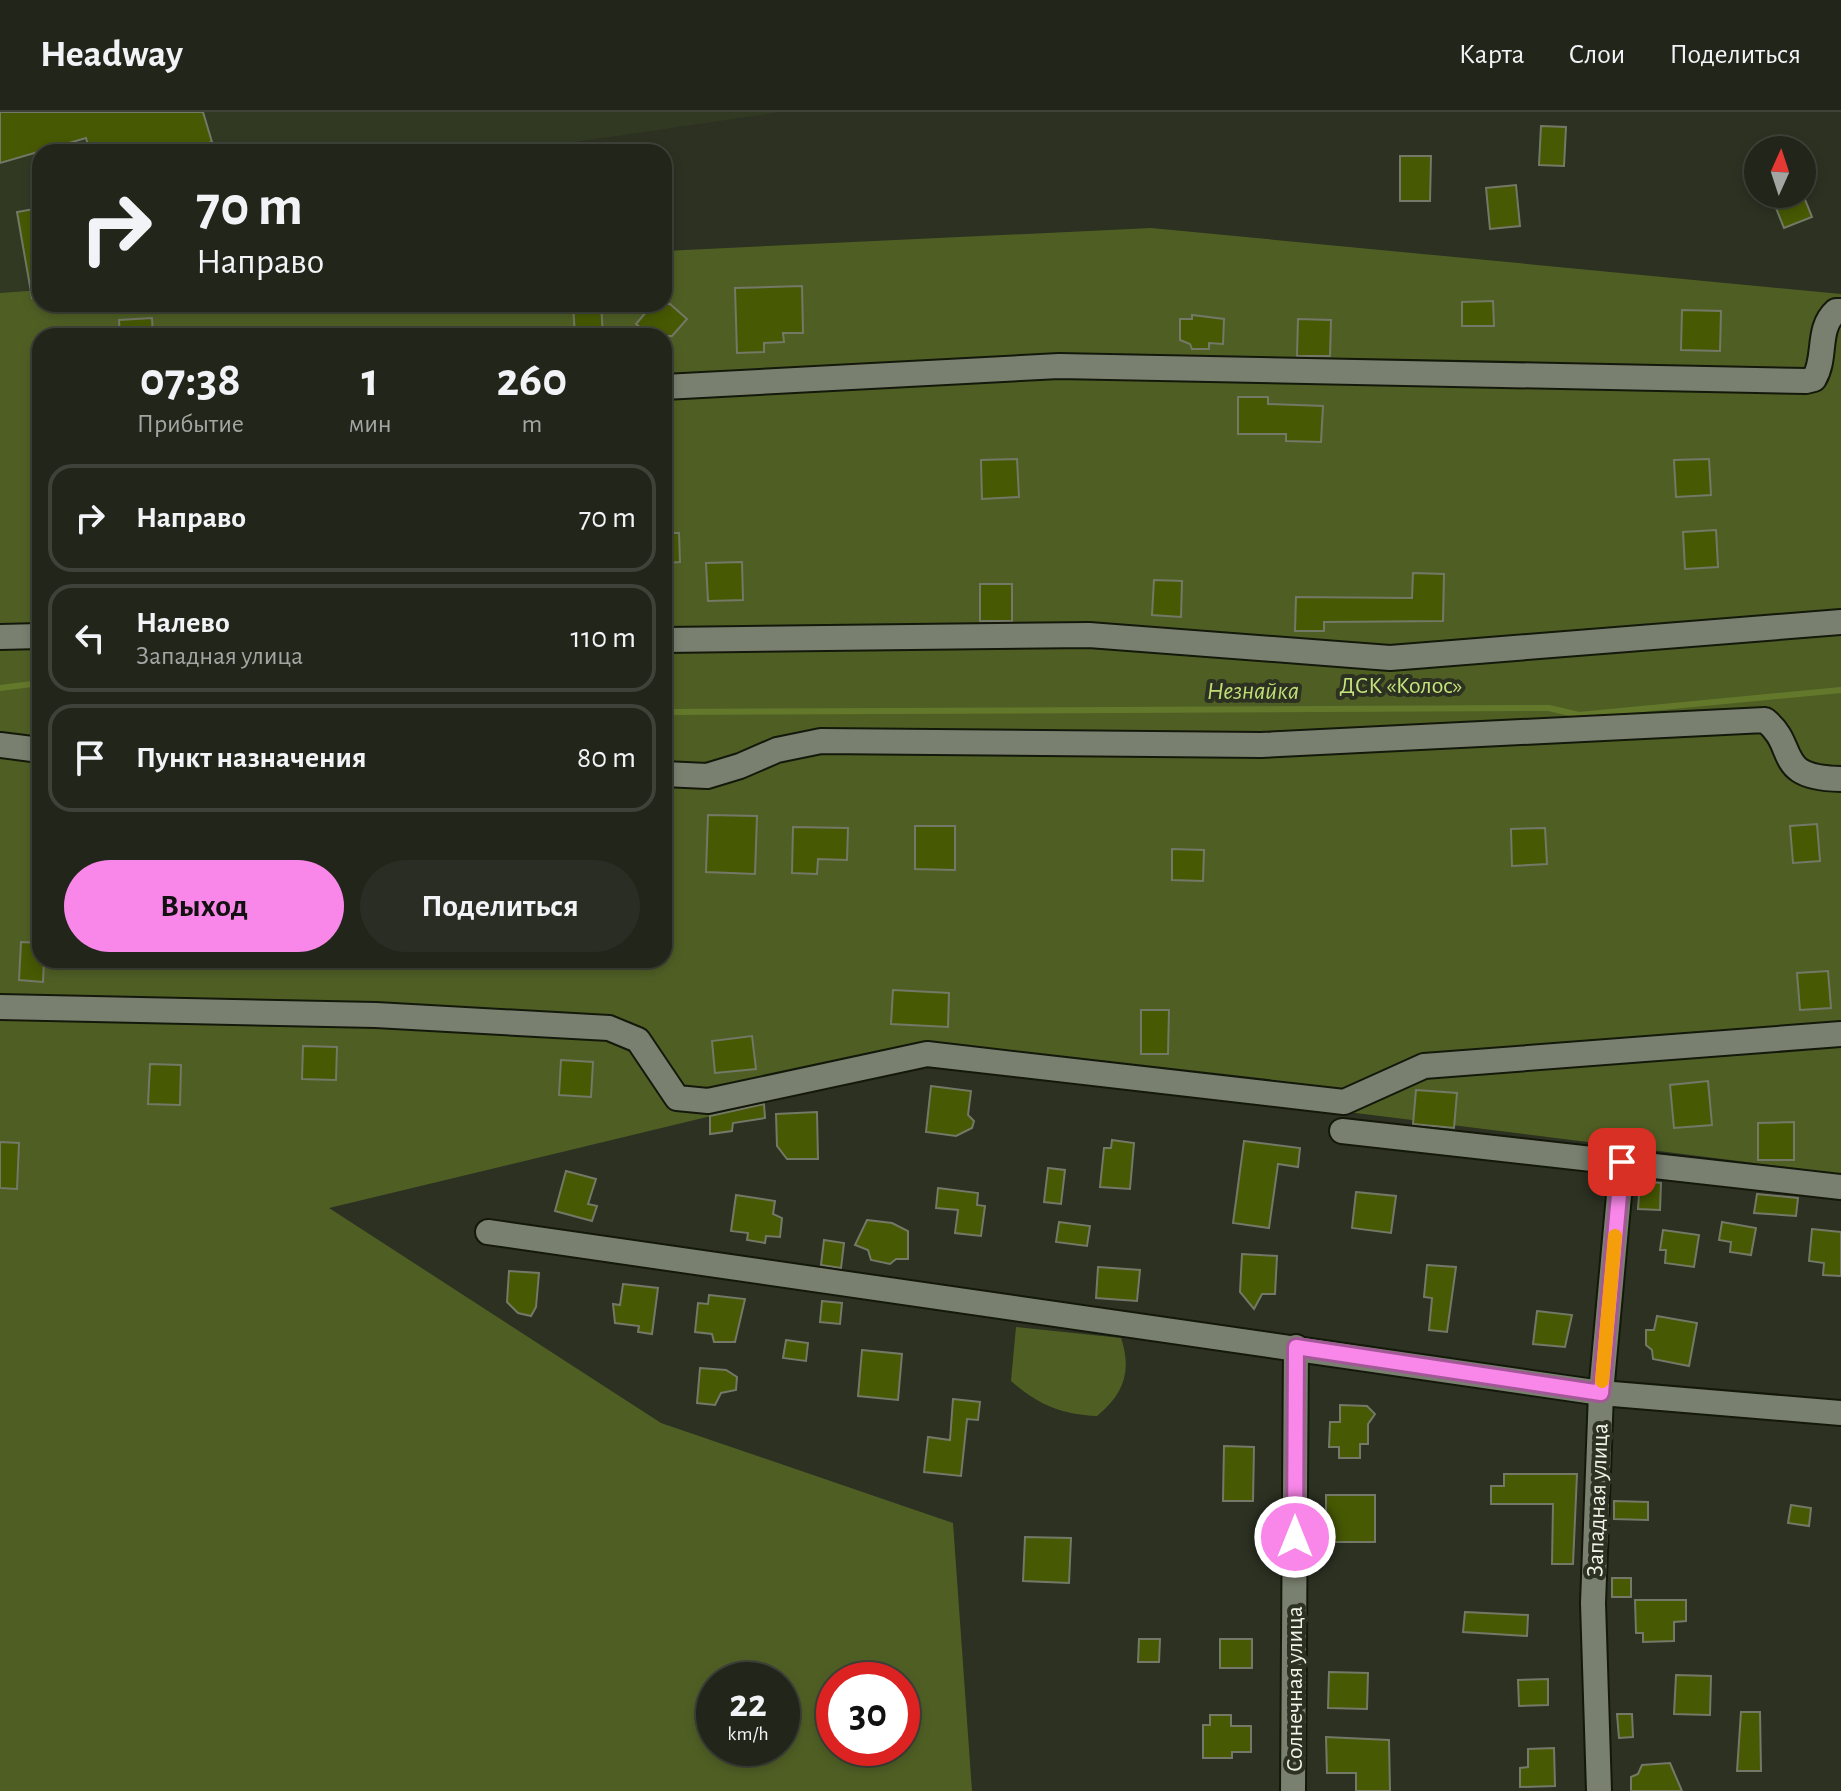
<!DOCTYPE html>
<html lang="ru">
<head>
<meta charset="utf-8">
<style>
	:root { --surface:#21251a; --page:#292d23; --text:#f1f3f6; --muted:#a2a5a2; --line:#3e4239; --accent:#f987e9 }
	body { margin:0; font-family:"Alegreya Sans",sans-serif; background:var(--page); color:var(--text); height:100vh; display:flex; flex-direction:column; font-size:30px; white-space:nowrap }
	* { box-sizing:border-box; margin:0 }
	p { font-size:26px; color:var(--muted) }
	.icon { flex:none; width:44px; height:44px; fill:none; stroke:currentColor; stroke-width:2; stroke-linecap:round; stroke-linejoin:round }
	.map { position:relative; flex:1; overflow:hidden }
	.panel { position:absolute; left:32px; top:216px; width:640px; height:640px; display:flex; flex-direction:column; background:var(--surface); border-radius:24px; box-shadow:0 4px 12px #0003,0 0 0 2px var(--line) }
	.panel>* { flex:none }
	.banner { position:absolute; left:32px; top:32px; width:640px; height:168px; border-radius:24px; box-shadow:0 4px 12px #0003,0 0 0 2px var(--line); background:#21251a; color:var(--text); overflow:hidden }
	.needle { width:52px; rotate:3deg }
	.buttons { position:absolute; left:1744px; top:24px; display:grid; gap:16px }
	.buttons a { display:grid; place-items:center; width:72px; height:72px; border-radius:50%; background:var(--surface); box-shadow:0 4px 12px #0003,0 0 0 2px var(--line); font-size:40px }
	.speed { position:absolute; left:696px; top:1550px; display:flex; gap:16px; font-size:40px; font-weight:700; text-align:center }
	.speed>* { display:grid; place-content:center; width:104px; height:104px; border-radius:50%; background:var(--surface); box-shadow:0 4px 12px #0003,0 0 0 2px var(--line); line-height:1 }
	.speed small { font-size:20px; font-weight:400 }
	.speed .limit { border:12px solid #d22; background:#fff; color:#111 }
	.pin { position:absolute; display:grid; place-items:center; width:68px; height:68px; color:#fff; margin:-34px; border-radius:16px; box-shadow:0 4px 12px #0006 }
	.me { position:absolute; width:88px; margin:-44px; rotate:0deg; stroke-linejoin:round; filter:drop-shadow(0 0 6px #0008) }
	.turn { display:flex; align-items:center; gap:28px; height:168px; padding:0 32px; font-size:36px }
	.turn .icon { width:104px; height:104px; stroke-width:2.5 }
	.turn b { display:block; font-size:56px; line-height:68px }
	.eta { display:flex; justify-content:space-evenly; align-items:center; height:136px; text-align:center }
	.eta b { font-size:48px; font-weight:600; line-height:56px }
	.cta { display:flex; gap:16px; margin-top:auto; padding:16px 32px }
	.cta a { flex:1; height:92px; border-radius:48px; background:var(--accent); color:#111; font-size:32px; font-weight:600; line-height:92px; text-align:center }
	.cta a+a { background:var(--page); color:var(--text) }
	ul { padding:0; list-style:none }
	li { display:flex; align-items:center; gap:24px; height:108px; margin:0 16px 12px; padding:0 16px; border:4px solid var(--line); border-radius:24px }
	li div { flex:1 }
	li b { display:block; font-size:30px }
	li em { font-style:normal }
	header { display:flex; align-items:center; gap:48px; box-sizing:border-box; height:112px; padding:0 40px; background:var(--surface); border-bottom:2px solid var(--line) }
	header strong { font-size:38px }
	nav { display:flex; gap:44px; margin-inline-start:auto; font-size:28px }
	.map>svg:first-child { display:block }
	.built { fill:#323923 }
	.green { fill:#4f5f24; fill-rule:evenodd }
	.lines { fill:none; stroke-linecap:round; stroke-linejoin:round }
	.stream { stroke:#64782c; stroke-width:6 }
	.building { fill:#475903; stroke:#737867; stroke-width:2 }
	.minor-casing { stroke:#14180b; stroke-width:28 }
	.minor { stroke:#7a806f; stroke-width:24 }
	.route-casing { stroke:#a25897; stroke-width:20 }
	.route { stroke:#f987e9; stroke-width:14 }
	.slow { stroke:#f59e0b; stroke-width:14 }
	.labels { text-anchor:middle; stroke-width:8; stroke-linejoin:round; paint-order:stroke }
	.park-label { font-size:24px; fill:#c6e47c; stroke:#2c3122 }
	.street-label { font-size:24px; fill:#f0f3e9; stroke:#2c3122 }
	.water-label { font-size:26px; font-style:italic; fill:#c0de76; stroke:#2c3122 }
</style>
</head>
<body>
<header>
<strong>Headway</strong>
<nav><a>Карта</a><a>Слои</a><a>Поделиться</a></nav>
</header>
<div class="map">
<svg width="1841" height="1679" viewBox="0 0 1841 1679">
	<rect width="100%" height="100%" fill="#2c3122"/>
	<!-- built -->
	<polygon class="built" points="0,0 781,0 506,40 40,40 40,178 0,181"/>
	<!-- green -->
	<g class="green">
		<path d="M1151 116 1841 182V1062L1261 989 927 952 329 1096 661 1311 953 1411 972 1679H0V181L40 178V192H664V139ZM40 224H664V848H40ZM714 1568H782V1636H714ZM834 1568H902V1636H834Z"/>
		<path d="M1016 1215 1121 1226C1132 1259 1124 1282 1097 1304 1060 1302 1039 1293 1011 1269Z"/>
	</g>
	<g class="lines">
		<!-- stream -->
		<g class="stream">
			<polyline points="0,576 40,571"/>
			<polyline points="664,600 1549,596 1579,603 1841,578"/>
		</g>
	</g>
	<!-- building -->
	<g class="building">
		<polygon points="0,0 203,0 212,30 177,40 90,40 86,26 0,51"/>
		<polygon points="1541,14 1566,15 1564,54 1539,53"/>
		<polygon points="1400,44 1431,44 1430,89 1400,89"/>
		<polygon points="1516,73 1520,114 1490,117 1486,76"/>
		<polygon points="1802,80 1812,105 1784,116 1774,91"/>
		<polygon points="40,96 40,185 32,186 17,100"/>
		<polygon points="802,174 803,221 783,221 784,230 764,231 764,240 737,241 735,176"/>
		<polygon points="1493,189 1494,214 1462,214 1462,190"/>
		<polygon points="573,192 601,192 603,224 575,224"/>
		<polygon points="653,192 670,192 687,207 672,224 650,224 636,212"/>
		<polygon points="1682,198 1721,199 1720,239 1681,238"/>
		<polygon points="1192,203 1224,207 1223,232 1209,231 1209,237 1192,237 1190,232 1180,228 1180,207 1192,207"/>
		<polygon points="152,206 153,224 120,224 119,208"/>
		<polygon points="1298,207 1331,208 1330,244 1297,244"/>
		<polygon points="1238,285 1268,285 1268,292 1323,294 1321,330 1286,329 1286,322 1238,322"/>
		<polygon points="1017,347 1019,385 982,387 981,348"/>
		<polygon points="1709,347 1711,383 1676,385 1674,348"/>
		<polygon points="1716,418 1718,455 1685,457 1683,420"/>
		<polygon points="664,421 679,421 680,450 664,451"/>
		<polygon points="742,450 743,488 708,489 706,451"/>
		<polygon points="1413,461 1444,462 1443,509 1324,510 1324,519 1295,519 1296,485 1412,486"/>
		<polygon points="1154,468 1182,469 1181,505 1152,503"/>
		<rect x="980" y="472" width="32" height="37"/>
		<polygon points="708,703 757,704 755,762 706,760"/>
		<polygon points="1817,712 1820,749 1793,751 1790,714"/>
		<polygon points="915,714 955,714 955,758 915,757"/>
		<polygon points="793,715 848,716 847,748 818,747 817,762 792,761"/>
		<polygon points="1545,716 1547,752 1512,754 1511,717"/>
		<polygon points="1172,737 1204,738 1203,769 1172,768"/>
		<polygon points="21,830 40,831 40,848 44,848 43,870 19,868"/>
		<polygon points="1828,859 1831,896 1800,898 1797,861"/>
		<polygon points="893,878 949,881 948,915 891,912"/>
		<polygon points="1141,898 1169,898 1168,942 1141,942"/>
		<polygon points="752,924 756,957 715,961 712,929"/>
		<polygon points="303,934 337,935 336,968 302,967"/>
		<polygon points="561,948 593,950 591,985 559,983"/>
		<polygon points="150,952 181,953 180,993 148,992"/>
		<polygon points="1708,969 1712,1013 1674,1016 1670,973"/>
		<polygon points="931,974 971,979 968,1003 974,1009 972,1016 956,1024 926,1020"/>
		<polygon points="1416,978 1457,981 1454,1016 1413,1012"/>
		<polygon points="764,992 765,1006 733,1011 732,1019 710,1022 710,1004"/>
		<polygon points="817,1000 818,1047 787,1047 777,1034 776,1002"/>
		<polygon points="1794,1010 1794,1048 1758,1048 1758,1011"/>
		<polygon points="1112,1028 1134,1031 1130,1077 1100,1075 1104,1036 1111,1036"/>
		<polygon points="1244,1029 1300,1036 1298,1055 1278,1052 1269,1116 1233,1111"/>
		<polygon points="0,1030 19,1031 17,1077 0,1076"/>
		<polygon points="1048,1056 1065,1058 1061,1092 1044,1090"/>
		<polygon points="566,1059 596,1067 588,1092 597,1094 592,1109 555,1099"/>
		<polygon points="1640,1069 1661,1071 1660,1098 1638,1097"/>
		<polygon points="938,1076 978,1081 977,1093 985,1094 981,1124 955,1121 958,1098 936,1096"/>
		<polygon points="1356,1080 1396,1084 1391,1121 1352,1116"/>
		<polygon points="1757,1082 1798,1086 1796,1104 1754,1101"/>
		<polygon points="736,1083 775,1089 773,1102 782,1106 780,1125 766,1124 765,1131 747,1128 748,1121 731,1119"/>
		<polygon points="867,1108 892,1111 908,1119 908,1147 896,1147 890,1152 871,1148 868,1138 855,1133"/>
		<polygon points="1059,1110 1090,1114 1087,1134 1056,1130"/>
		<polygon points="1722,1110 1756,1116 1751,1143 1730,1140 1731,1130 1719,1128"/>
		<polygon points="1812,1117 1841,1120 1841,1164 1823,1163 1824,1151 1809,1149"/>
		<polygon points="1663,1118 1699,1123 1694,1155 1665,1151 1666,1138 1660,1138"/>
		<polygon points="824,1128 844,1131 841,1156 821,1153"/>
		<polygon points="1242,1142 1277,1144 1275,1182 1262,1182 1254,1197 1240,1180"/>
		<polygon points="1427,1153 1456,1155 1447,1220 1429,1218 1432,1186 1424,1185"/>
		<polygon points="1098,1155 1140,1158 1137,1189 1096,1186"/>
		<polygon points="509,1159 539,1161 536,1195 531,1204 518,1201 507,1190"/>
		<polygon points="623,1172 658,1176 652,1222 638,1220 639,1214 615,1211 613,1192 620,1193"/>
		<polygon points="709,1183 745,1187 735,1230 714,1230 712,1222 695,1220 698,1191 708,1192"/>
		<polygon points="822,1189 842,1191 840,1212 820,1210"/>
		<polygon points="1537,1199 1572,1203 1565,1235 1533,1232"/>
		<polygon points="1657,1204 1697,1211 1689,1254 1653,1247 1652,1238 1646,1233 1646,1218 1654,1218"/>
		<polygon points="786,1228 808,1231 806,1249 783,1246"/>
		<polygon points="862,1238 902,1242 898,1288 858,1284"/>
		<polygon points="700,1256 726,1258 737,1265 736,1278 721,1281 715,1293 697,1291"/>
		<polygon points="953,1287 980,1290 978,1308 967,1307 961,1364 924,1360 928,1325 950,1328"/>
		<polygon points="1340,1293 1367,1294 1375,1302 1368,1312 1368,1332 1360,1332 1360,1346 1339,1346 1339,1335 1329,1335 1330,1310 1340,1310"/>
		<polygon points="1224,1334 1254,1335 1253,1389 1223,1389"/>
		<polygon points="1504,1362 1577,1362 1573,1452 1552,1452 1553,1392 1491,1392 1491,1374 1504,1374"/>
		<rect x="1326" y="1383" width="49" height="47"/>
		<polygon points="1614,1389 1648,1390 1648,1408 1614,1407"/>
		<polygon points="1791,1393 1811,1396 1809,1414 1788,1411"/>
		<polygon points="1025,1425 1071,1426 1069,1471 1023,1469"/>
		<rect x="1612" y="1466" width="19" height="19"/>
		<polygon points="1635,1488 1686,1488 1686,1509 1674,1510 1674,1529 1643,1530 1643,1521 1636,1521"/>
		<polygon points="1465,1500 1528,1503 1527,1524 1463,1520"/>
		<polygon points="1139,1527 1160,1527 1159,1550 1138,1550"/>
		<rect x="1220" y="1527" width="32" height="29"/>
		<polygon points="1329,1560 1368,1561 1367,1597 1328,1596"/>
		<polygon points="1676,1563 1711,1564 1710,1603 1674,1602"/>
		<polygon points="1548,1567 1548,1593 1519,1594 1518,1568"/>
		<polygon points="1741,1600 1760,1600 1761,1659 1737,1659"/>
		<polygon points="1617,1602 1632,1602 1633,1625 1619,1626"/>
		<polygon points="1210,1603 1231,1603 1231,1614 1251,1614 1251,1640 1232,1640 1232,1646 1203,1646 1203,1613 1210,1613"/>
		<polygon points="1326,1625 1389,1628 1390,1679 1356,1679 1356,1661 1327,1661"/>
		<polygon points="1554,1636 1555,1674 1520,1675 1520,1656 1528,1655 1528,1637"/>
		<polygon points="1670,1651 1682,1679 1631,1679 1631,1665 1638,1662 1642,1653"/>
	</g>
	<g class="lines">
		<defs>
			<g id="minor">
				<path d="M664 275 1059 254 1806 269 1814 267C1827 245 1816 217 1836 199H1841"/>
				<polyline points="0,525 40,524"/>
				<polyline points="664,528 1089,523 1390,546 1841,510"/>
				<polyline points="0,633 40,638"/>
				<path d="M664 662 707 664 740 654 777 638 821 629 1261 633 1765 608C1799 635 1772 666 1841 667"/>
				<polyline points="0,895 376,903 609,916 638,928 677,986 708,989 927,942 1344,990 1424,954 1841,922"/>
				<polyline points="1342,1019 1841,1075"/>
				<polyline points="488,1120 1601,1281 1841,1301"/>
				<polyline points="1293,1679 1296,1235"/>
				<polyline points="1599,1679 1593,1491 1601,1281 1622,1050"/>
			</g>
		</defs>
		<!-- minor casing -->
		<use href="#minor" class="minor-casing"/>
		<!-- minor -->
		<use href="#minor" class="minor"/>
	</g>
	<g class="lines">
		<defs>
			<polyline id="route" points="1295,1425 1296,1235 1601,1281 1622,1050"/>
		</defs>
		<!-- route casing -->
		<use href="#route" class="route-casing"/>
		<!-- route -->
		<use href="#route" class="route"/>
		<!-- slow -->
		<polyline class="slow" points="1602,1269 1615,1124"/>
	</g>
	<g class="labels">
		<!-- park labels -->
		<g class="park-label">
			<text x="1401" y="581">ДСК «Колос»</text>
		</g>
		<!-- street labels -->
		<g class="street-label">
			<text transform="translate(1597 1388) rotate(-88)" y="8">Западная улица</text>
			<text transform="translate(1294 1577) rotate(-90)" y="8">Солнечная улица</text>
		</g>
		<!-- water labels -->
		<g class="water-label">
			<text x="1253" y="587">Незнайка</text>
		</g>
	</g>
</svg>
<div class="buttons">
<a><svg class="needle" viewBox="-14 -14 28 28"><path d="M0-13l5 13h-10z" fill="#e53935"/><path d="M0 13l5-13h-10z" fill="#a2a5a2"/></svg></a>
</div>
<div class="speed"><div>22<small>km/h</small></div><div class="limit">30</div></div>
<div class="pin" style="left:1622px;top:1050px;background:#d93025"><svg class="icon" aria-label="arrive" viewBox="0 0 24 24"><path d="M6 21V4h12l-3 4 3 4H6"/></svg></div>
<svg class="me" style="left:1295px;top:1425px" viewBox="-20 -20 40 40"><circle r="17" fill="#f987e9" stroke="#fff" stroke-width="3"/><path d="M0-11L8 9 0 5-8 9z" fill="#fff"/></svg>
<div class="banner">
<div class="turn"><svg class="icon" aria-label="right" viewBox="0 0 24 24"><path d="M7 20v-9h11M14 6l5 5-5 5"/></svg><div><b>70 m</b>Направо</div></div>
</div>
<section class="panel">
<div class="eta">
<div><b>07:38</b><p>Прибытие</p></div>
<div><b>1</b><p>мин</p></div>
<div><b>260</b><p>m</p></div>
</div>
<ul>
<li><svg class="icon" aria-label="right" viewBox="0 0 24 24"><path d="M7 20v-9h11M14 6l5 5-5 5"/></svg><div><b>Направо</b></div><em>70 m</em></li>
<li><svg class="icon" aria-label="left" viewBox="0 0 24 24"><path d="M17 20v-9H6M10 6l-5 5 5 5"/></svg><div><b>Налево</b><p>Западная улица</p></div><em>110 m</em></li>
<li><svg class="icon" aria-label="arrive" viewBox="0 0 24 24"><path d="M6 21V4h12l-3 4 3 4H6"/></svg><div><b>Пункт назначения</b></div><em>80 m</em></li>
</ul>
<div class="cta"><a>Выход</a><a>Поделиться</a></div>
</section>
</div>
</body>
</html>
